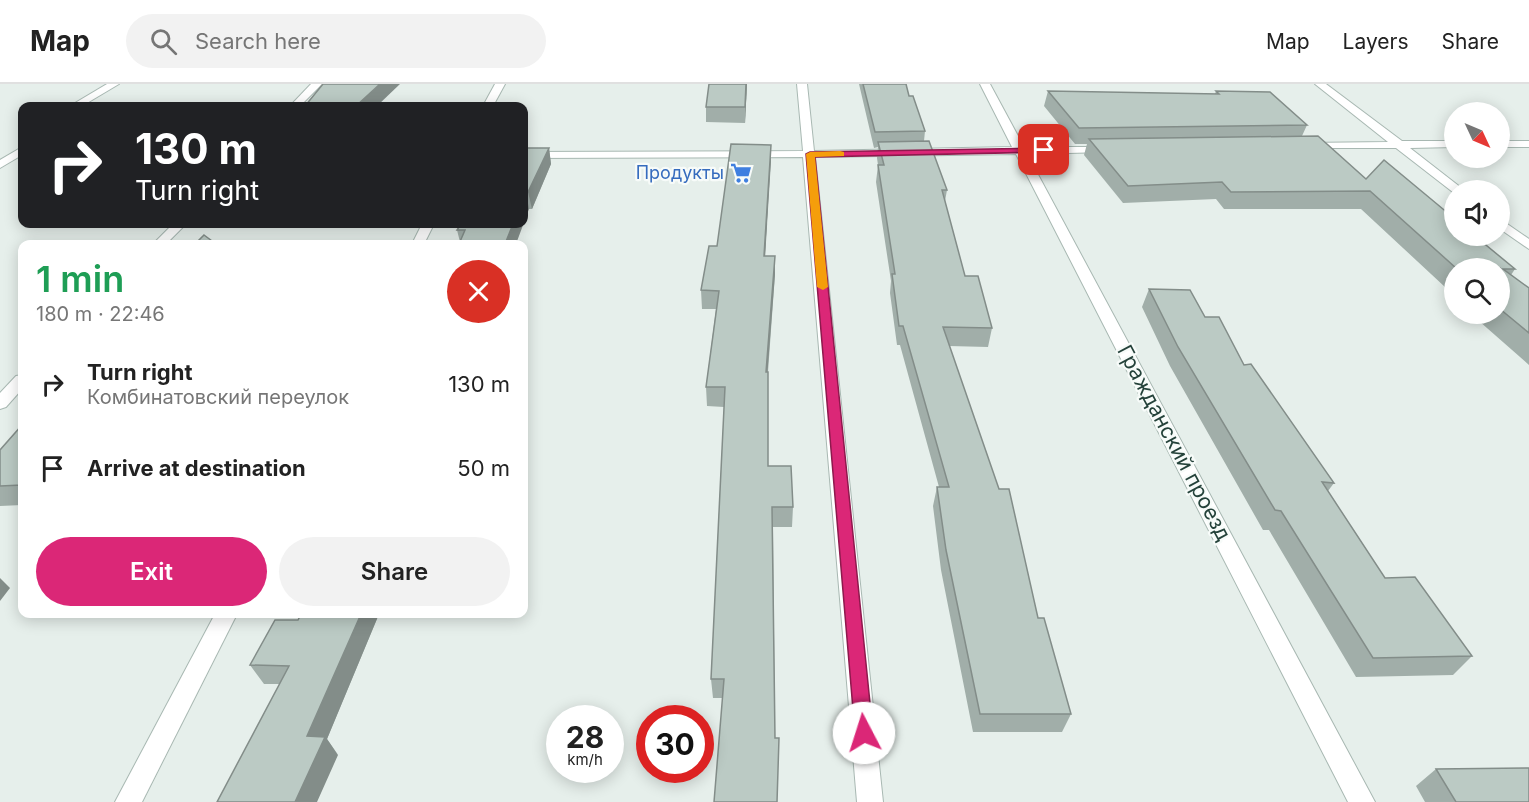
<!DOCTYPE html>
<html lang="en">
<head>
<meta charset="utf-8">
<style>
	:root { --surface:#fff; --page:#f2f2f2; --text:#222; --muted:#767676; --line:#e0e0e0; --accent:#db2777 }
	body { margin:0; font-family:Inter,sans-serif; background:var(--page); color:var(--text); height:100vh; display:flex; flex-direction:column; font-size:22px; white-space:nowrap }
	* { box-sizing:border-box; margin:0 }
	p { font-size:20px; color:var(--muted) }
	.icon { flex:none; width:33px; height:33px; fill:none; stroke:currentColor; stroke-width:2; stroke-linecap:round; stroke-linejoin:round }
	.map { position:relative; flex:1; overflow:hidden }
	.panel { position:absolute; left:18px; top:156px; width:510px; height:378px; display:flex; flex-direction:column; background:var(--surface); border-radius:12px; box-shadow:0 3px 15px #0003 }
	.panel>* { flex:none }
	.top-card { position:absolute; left:18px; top:18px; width:510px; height:126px; border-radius:12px; box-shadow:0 3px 15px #0003; background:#202124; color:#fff; overflow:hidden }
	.needle { width:39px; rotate:134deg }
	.fabs { position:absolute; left:1444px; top:18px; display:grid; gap:12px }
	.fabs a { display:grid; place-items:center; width:66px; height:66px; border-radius:50%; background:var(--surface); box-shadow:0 3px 15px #0003; font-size:30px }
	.speed { position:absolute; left:546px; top:621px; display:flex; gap:12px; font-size:30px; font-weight:700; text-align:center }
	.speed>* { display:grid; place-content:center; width:78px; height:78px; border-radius:50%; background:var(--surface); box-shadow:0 3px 15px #0003; line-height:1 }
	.speed small { font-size:15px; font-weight:400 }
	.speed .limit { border:9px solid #d22; background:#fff; color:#111 }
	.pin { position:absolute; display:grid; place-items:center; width:51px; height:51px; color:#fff; margin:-26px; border-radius:12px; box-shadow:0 3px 9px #0006 }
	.me { position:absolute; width:66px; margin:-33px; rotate:355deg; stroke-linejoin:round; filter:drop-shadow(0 0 4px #0008) }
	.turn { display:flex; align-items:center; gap:21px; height:126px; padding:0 18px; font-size:27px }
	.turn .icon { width:78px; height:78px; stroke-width:2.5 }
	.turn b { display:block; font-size:42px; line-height:51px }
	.round { display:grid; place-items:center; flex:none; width:63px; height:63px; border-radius:32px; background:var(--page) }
	.overview { display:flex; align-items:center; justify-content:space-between; height:102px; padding:0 18px }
	h1 { font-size:36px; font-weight:600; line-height:45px; color:#1e9e55 }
	.action { display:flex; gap:12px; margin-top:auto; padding:12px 18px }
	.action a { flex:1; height:69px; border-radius:36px; background:var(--accent); color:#fff; font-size:24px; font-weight:600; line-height:69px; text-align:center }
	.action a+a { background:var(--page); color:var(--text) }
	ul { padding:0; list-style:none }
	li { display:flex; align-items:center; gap:18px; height:84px; padding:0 18px }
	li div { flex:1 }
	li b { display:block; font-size:22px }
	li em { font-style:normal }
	header { display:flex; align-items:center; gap:36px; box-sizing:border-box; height:84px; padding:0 30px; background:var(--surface); border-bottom:2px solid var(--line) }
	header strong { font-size:28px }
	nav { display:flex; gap:33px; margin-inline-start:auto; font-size:21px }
	.search { width:420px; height:54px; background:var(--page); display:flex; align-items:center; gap:15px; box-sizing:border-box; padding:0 21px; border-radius:33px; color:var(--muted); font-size:22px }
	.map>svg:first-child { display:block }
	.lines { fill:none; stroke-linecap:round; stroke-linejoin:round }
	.street-casing { stroke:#a8b8b2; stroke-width:2 }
	.street { fill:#fff; fill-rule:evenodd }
	.wall { fill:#a1aea9 }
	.shaded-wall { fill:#838d89 }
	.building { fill:#bbcac4; stroke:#838d89; stroke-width:1.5 }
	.route { fill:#db2777; stroke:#8e194d; stroke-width:1.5 }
	.slow { fill:#f59e0b }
	.labels { text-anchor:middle; stroke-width:4.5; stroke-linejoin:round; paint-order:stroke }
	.far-shop-label { font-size:18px; fill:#366cbe; stroke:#f7fbf9; text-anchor:end }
	.street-label { font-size:21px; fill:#24423a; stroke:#f7fbf9 }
</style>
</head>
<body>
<header>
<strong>Map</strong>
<div class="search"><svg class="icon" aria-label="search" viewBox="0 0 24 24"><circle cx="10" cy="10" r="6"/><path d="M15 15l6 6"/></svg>Search here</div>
<nav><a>Map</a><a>Layers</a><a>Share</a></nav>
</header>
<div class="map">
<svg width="1529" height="718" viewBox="0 0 1529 718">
	<rect width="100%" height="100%" fill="#e6efeb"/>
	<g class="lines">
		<defs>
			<g id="street">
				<polygon points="107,0 119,0 82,22 70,22"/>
				<polygon points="311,0 322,0 300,22 290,22"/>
				<polygon points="495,0 505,0 493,22 483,22"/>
				<polygon points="797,0 807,0 814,67 1012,63 980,0 990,0 1024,63 1112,63 1114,65 1108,68 1027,70 1375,718 1348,718 1016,70 815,73 883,718 857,718 803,73 524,74 524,68 803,67"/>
				<polygon points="1315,0 1326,0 1402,57 1455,57 1455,63 1410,64 1464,106 1454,109 1396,64 1300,64 1298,62 1304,59 1388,58"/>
				<rect x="1500" y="57" width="29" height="6"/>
				<polygon points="22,63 22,71 0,84 0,76"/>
				<polygon points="1500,135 1529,155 1529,165 1500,145"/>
				<polygon points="173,140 186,140 166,160 153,160"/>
				<polygon points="422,140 434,140 424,160 412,160"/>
				<polygon points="22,291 22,305 6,323 0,325 0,309 16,292"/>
				<polygon points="215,530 237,530 142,718 115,718"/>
			</g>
		</defs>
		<!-- street casing -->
		<use href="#street" class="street-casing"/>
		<!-- street -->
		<use href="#street" class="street"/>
	</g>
	<!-- wall -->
	<g class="wall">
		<polygon points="747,0 745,39 706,38 706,23"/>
		<polygon points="859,0 906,0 909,12 925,47 924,57 947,106 945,117 965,192 992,244 988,263 949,262 1038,534 1071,630 1062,648 973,648 941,486 933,422 937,403 939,403 900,261 897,261 890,209 891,197 876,98 878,81 877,74 878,63 874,64"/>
		<polygon points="1048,7 1215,10 1216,7 1307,41 1302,52 1366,95 1515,185 1511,191 1529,204 1529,281 1471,230 1500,230 1500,184 1455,184 1455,203 1445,203 1361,125 1224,125 1216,115 1123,119 1084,71 1087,60 1075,60 1044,22"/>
		<polygon points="771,61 765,172 775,190 768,288 768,382 793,423 792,443 773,443 775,654 777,718 722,614 713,614 711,595 724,323 707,322 706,303 716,225 702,225 701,206 717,162"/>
		<polygon points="524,64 549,64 551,80 532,125 529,125 460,158 457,146"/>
		<polygon points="1149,205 1205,233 1244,281 1334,399 1328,407 1385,494 1472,572 1453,591 1356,593 1269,446 1263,446 1170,282 1142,223"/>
		<polygon points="22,341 22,421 0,422 0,366"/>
		<polygon points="301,530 379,530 327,655 338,671 279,600 264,600 250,581 298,536"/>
		<polygon points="1436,685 1529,718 1425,718 1416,702"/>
	</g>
	<!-- shaded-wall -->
	<g class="shaded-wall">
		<polygon points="380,0 400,0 377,22 356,22"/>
		<polygon points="746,0 747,0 745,39 745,23"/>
		<polygon points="771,61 771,77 764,190 764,172"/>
		<polygon points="549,64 551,80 532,125 528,108"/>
		<polygon points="526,108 529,125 516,160 505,160 513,140 524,140 524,114"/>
		<polygon points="775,172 775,190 766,307 766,288"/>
		<polygon points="0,494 10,504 0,517"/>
		<polygon points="361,530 379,530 327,655 338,671 317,718 295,718 307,652"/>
	</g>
	<!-- building -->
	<g class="building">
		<polygon points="323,0 380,0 356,22 305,22"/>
		<polygon points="709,0 746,0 745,23 706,23"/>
		<polygon points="863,0 906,0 909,12 913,12 925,47 875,48"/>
		<polygon points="1048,7 1219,10 1216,7 1270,8 1307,41 1079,44"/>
		<polygon points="1318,52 1366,95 1384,76 1455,135 1455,152 1475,152 1515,185 1503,185 1529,204 1529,249 1500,225 1500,184 1456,184 1370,107 1231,108 1222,98 1128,102 1089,55"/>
		<polygon points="929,57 947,106 942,106 965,192 978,192 992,244 943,243 999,405 1009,405 1038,534 1044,534 1071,630 980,630 946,466 937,403 949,403 903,242 899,242 892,190 895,190 878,81 884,81 878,58"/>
		<polygon points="731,60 771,61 764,172 775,172 766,288 768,288 768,382 791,382 793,423 772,423 775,654 779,654 777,718 714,718 724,595 711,595 725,303 706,303 719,207 701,206 709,162 717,162"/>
		<polygon points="524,64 549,64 528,108 526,108 524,114"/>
		<polygon points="461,140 513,140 505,160 459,160 465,146 457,146"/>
		<polygon points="204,151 216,160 195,160"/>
		<polygon points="1149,205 1190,206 1205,233 1219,233 1244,281 1251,280 1334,399 1322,398 1385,494 1415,493 1472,572 1373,574 1281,427 1275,426 1178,263"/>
		<polygon points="22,341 22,401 0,402 0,366"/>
		<polygon points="301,530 361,530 307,652 325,653 295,718 217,718 289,582 250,581 275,536 298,536"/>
		<polygon points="1529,684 1529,718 1456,718 1436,685"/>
	</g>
	<!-- route -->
	<polygon class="route" points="1044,64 1047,64 1047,68 815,73 873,649 870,655 864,657 857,655 855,649 806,70 810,68"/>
	<!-- slow -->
	<polygon class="slow" points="840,67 844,68 844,72 815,73 828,203 823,206 817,203 806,70 810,68"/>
	<!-- icons -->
	<defs>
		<symbol id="supermarket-bare" viewBox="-9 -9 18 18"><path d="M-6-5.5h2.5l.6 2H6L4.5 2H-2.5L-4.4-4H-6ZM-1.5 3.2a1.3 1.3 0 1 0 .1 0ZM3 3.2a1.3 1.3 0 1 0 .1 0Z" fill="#3f7fe0" stroke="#f7fbf9" stroke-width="2.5" paint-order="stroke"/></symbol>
	</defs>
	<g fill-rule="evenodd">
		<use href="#supermarket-bare" x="726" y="74" width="30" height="30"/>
	</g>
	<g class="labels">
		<!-- far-shop labels -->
		<g class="far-shop-label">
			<text x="724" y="95">Продукты</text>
		</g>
		<!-- street labels -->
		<g class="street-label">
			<text transform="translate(1174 359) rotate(62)" y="7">Гражданский проезд</text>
		</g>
	</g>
</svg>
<div class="fabs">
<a><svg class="needle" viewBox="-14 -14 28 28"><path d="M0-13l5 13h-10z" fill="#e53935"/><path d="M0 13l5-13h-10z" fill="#767676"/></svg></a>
<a><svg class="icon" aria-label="sound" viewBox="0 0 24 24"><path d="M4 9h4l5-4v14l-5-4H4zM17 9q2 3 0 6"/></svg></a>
<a><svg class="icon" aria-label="search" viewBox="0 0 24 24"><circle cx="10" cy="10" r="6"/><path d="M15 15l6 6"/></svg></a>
</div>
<div class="speed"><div>28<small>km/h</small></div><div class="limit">30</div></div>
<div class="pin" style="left:1044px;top:66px;background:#d93025"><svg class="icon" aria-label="arrive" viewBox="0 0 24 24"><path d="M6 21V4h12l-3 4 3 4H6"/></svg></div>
<svg class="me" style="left:864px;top:649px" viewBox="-20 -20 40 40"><circle r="19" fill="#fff"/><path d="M0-13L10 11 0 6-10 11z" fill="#db2777"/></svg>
<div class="top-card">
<div class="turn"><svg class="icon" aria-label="right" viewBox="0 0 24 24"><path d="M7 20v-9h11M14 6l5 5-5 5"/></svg><div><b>130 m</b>Turn right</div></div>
</div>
<section class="panel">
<div class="overview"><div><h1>1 min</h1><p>180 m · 22:46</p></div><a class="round" style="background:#d93025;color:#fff"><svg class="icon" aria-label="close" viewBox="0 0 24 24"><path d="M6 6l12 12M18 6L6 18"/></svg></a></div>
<ul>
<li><svg class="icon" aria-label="right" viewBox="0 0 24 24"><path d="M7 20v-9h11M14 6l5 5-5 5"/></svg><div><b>Turn right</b><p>Комбинатовский переулок</p></div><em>130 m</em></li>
<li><svg class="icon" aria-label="arrive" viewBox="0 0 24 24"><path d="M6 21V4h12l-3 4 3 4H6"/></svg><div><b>Arrive at destination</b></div><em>50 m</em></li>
</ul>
<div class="action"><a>Exit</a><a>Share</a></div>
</section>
</div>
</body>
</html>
